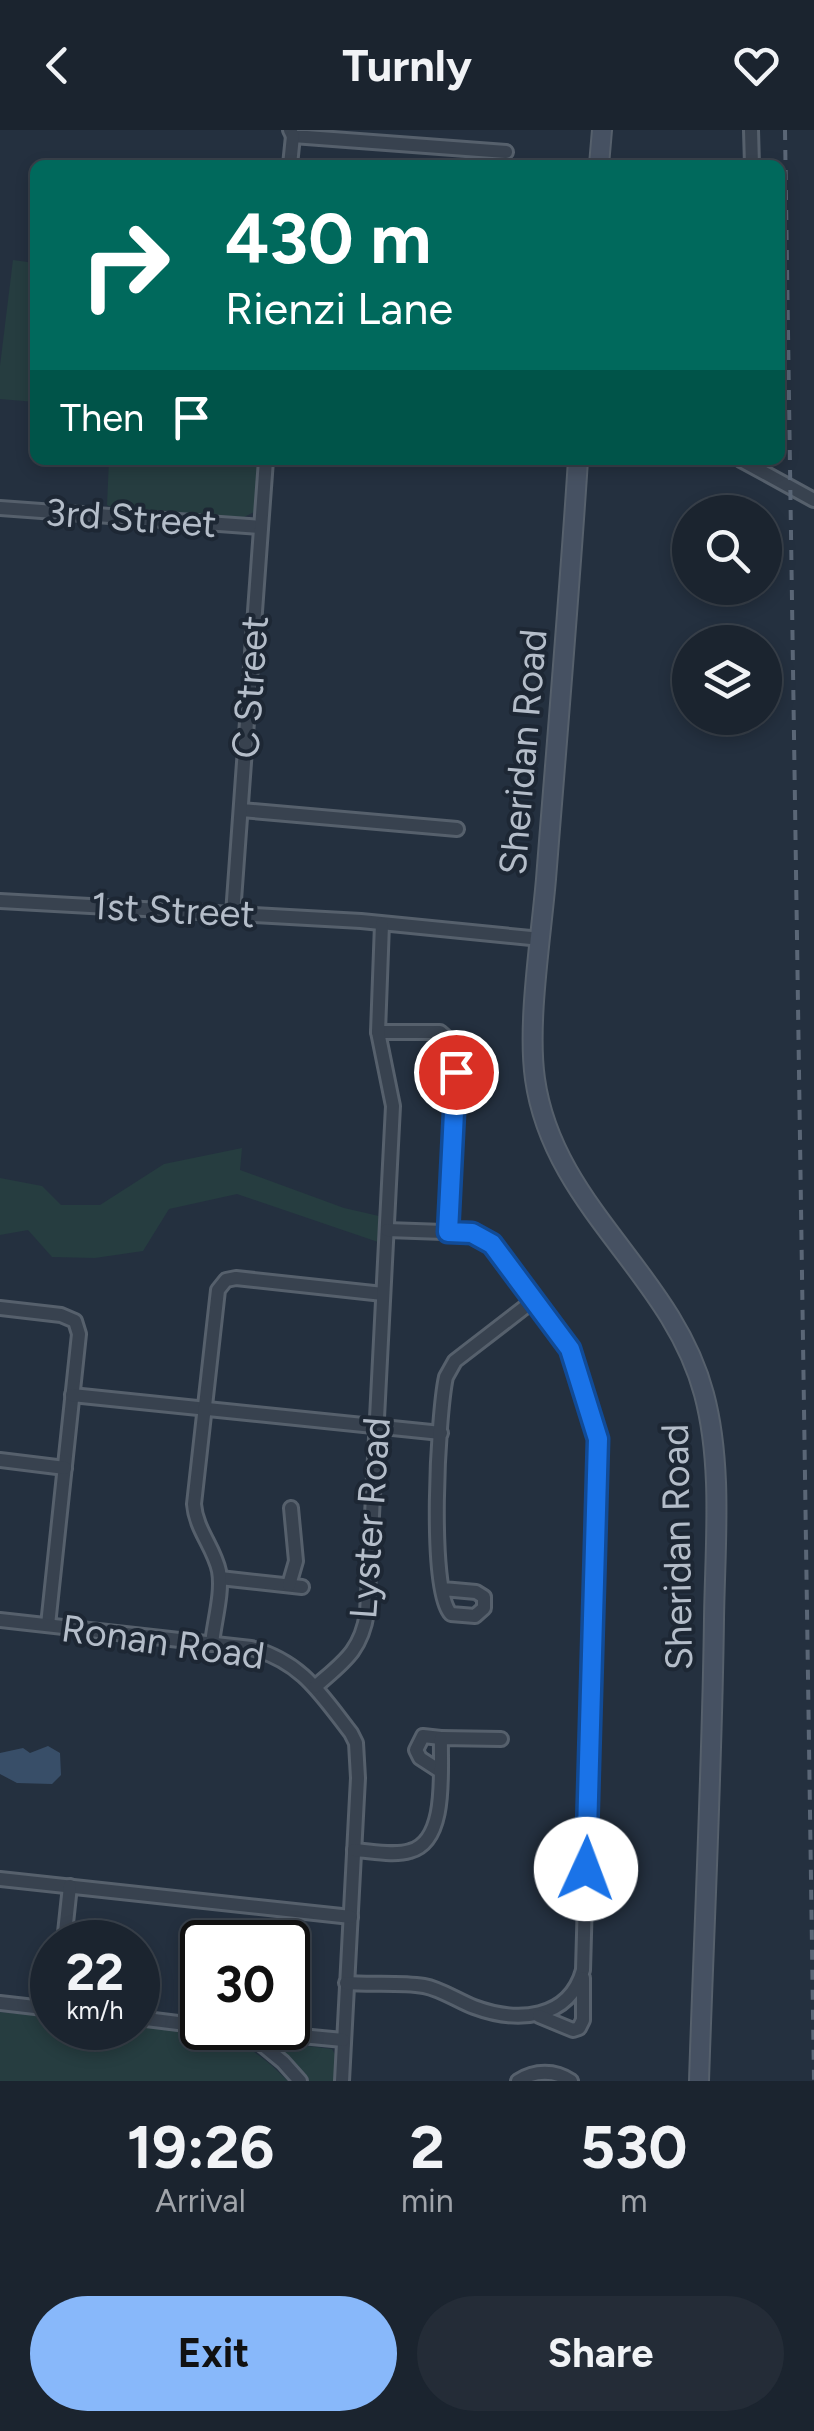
<!DOCTYPE html>
<html lang="en">
<head>
<meta charset="utf-8">
<style>
	:root { --surface:#1b242f; --page:#242c37; --text:#f1f3f6; --muted:#a0a4aa; --line:#39414b; --accent:#88b8fa }
	body { margin:0; font-family:Figtree,sans-serif; background:var(--page); color:var(--text); height:100vh; display:flex; flex-direction:column; font-size:38px; white-space:nowrap }
	* { box-sizing:border-box; margin:0 }
	p { font-size:32px; color:var(--muted) }
	.icon { flex:none; width:55px; height:55px; fill:none; stroke:currentColor; stroke-width:2; stroke-linecap:round; stroke-linejoin:round }
	.map { position:relative; height:1951px; overflow:hidden }
	.side { display:flex; flex-direction:column; background:var(--surface); flex:1 }
	.side>* { flex:none }
	.banner { position:absolute; left:30px; top:30px; width:755px; height:305px; border-radius:15px; box-shadow:0 5px 15px #0003,0 0 0 2px var(--line); background:#00695c; color:#fff; overflow:hidden }
	.tools { position:absolute; left:672px; top:365px; display:grid; gap:20px }
	.tools a { display:grid; place-items:center; width:110px; height:110px; border-radius:50%; background:var(--surface); box-shadow:0 5px 15px #0003,0 0 0 2px var(--line); font-size:50px }
	.speed { position:absolute; left:30px; top:1790px; display:flex; gap:20px; font-size:50px; font-weight:700; text-align:center }
	.speed>* { display:grid; place-content:center; width:130px; height:130px; border-radius:50%; background:var(--surface); box-shadow:0 5px 15px #0003,0 0 0 2px var(--line); line-height:1 }
	.speed small { font-size:25px; font-weight:400 }
	.speed .limit { border:5px solid #111; border-radius:15px; background:#fff; color:#111 }
	.pin { position:absolute; display:grid; place-items:center; width:85px; height:85px; color:#fff; margin:-42px; border:5px solid #fff; border-radius:50%; box-shadow:0 2px 10px #0007 }
	.me { position:absolute; width:110px; margin:-55px; rotate:2deg; stroke-linejoin:round; filter:drop-shadow(0 0 8px #0008) }
	.turn { display:flex; align-items:center; gap:35px; height:210px; padding:0 30px; font-size:45px }
	.turn .icon { width:130px; height:130px; stroke-width:2.5 }
	.turn b { display:block; font-size:70px; line-height:85px }
	.then { display:flex; align-items:center; height:95px; padding:0 30px; background:#0003; gap:20px; font-size:38px }
	.eta { display:flex; justify-content:space-evenly; align-items:center; height:170px; text-align:center }
	.eta b { font-size:60px; font-weight:700; line-height:70px }
	.action { display:flex; gap:20px; margin-top:auto; padding:20px 30px }
	.action a { flex:1; height:115px; border-radius:60px; background:var(--accent); color:#111; font-size:40px; font-weight:700; line-height:115px; text-align:center }
	.action a+a { background:var(--page); color:var(--text) }
	header { display:flex; justify-content:space-between; align-items:center; height:130px; padding:0 30px; background:var(--surface); font-size:45px; font-weight:700 }
	.map>svg:first-child { display:block }
	.green { fill:#263d40 }
	.water { fill:#384e68 }
	.lines { fill:none; stroke-linecap:round; stroke-linejoin:round }
	.minor-casing { stroke:#56606c; stroke-width:18 }
	.secondary-casing { stroke:#56606c; stroke-width:22 }
	.minor { stroke:#38424f; stroke-width:12 }
	.secondary { stroke:#465162; stroke-width:18 }
	.rail { stroke:#5a6676; stroke-width:4; stroke-dasharray:10 10; stroke-linecap:butt }
	.route-casing { stroke:#114b97; stroke-width:25 }
	.route { stroke:#1a73e8; stroke-width:18 }
	.labels { text-anchor:middle; stroke-width:8; stroke-linejoin:round; paint-order:stroke }
	.street-label { font-size:38px; fill:#b4bdc9; stroke:#1d2734 }
</style>
</head>
<body>
<header><svg class="icon" aria-label="back" viewBox="0 0 24 24"><path d="M15 5l-7 7 7 7"/></svg>Turnly<svg class="icon" aria-label="heart" viewBox="0 0 24 24"><path d="M12 20l-8-8c-3-5 5-10 8-4 3-6 11-1 8 4z"/></svg></header>
<div class="map">
<svg width="814" height="1951" viewBox="0 0 814 1951">
	<rect width="100%" height="100%" fill="#24303f"/>
	<!-- green -->
	<g class="green">
		<polygon points="13,130 35,133 35,272 0,269 0,236"/>
		<polygon points="109,330 260,330 254,382 244,387 114,379 107,375"/>
		<polygon points="242,1018 240,1040 344,1078 379,1086 378,1112 237,1064 169,1079 143,1121 95,1128 52,1127 28,1100 0,1105 0,1048 42,1056 61,1075 100,1075 164,1034"/>
		<path d="M0 1882 52 1887V1898C106 1898 198 1890 246 1917 262 1926 275 1938 288 1951H0Z"/>
		<polygon points="272,1912 332,1919 337,1928 335,1951 308,1951 272,1916"/>
	</g>
	<!-- water -->
	<polygon class="water" points="48,1616 60,1623 61,1645 52,1654 17,1653 0,1644 0,1623 23,1618 30,1623"/>
	<g class="lines">
		<defs>
			<g id="minor">
				<polyline points="290,0 293,6 506,22"/>
				<polyline points="751,0 752,35"/>
				<polyline points="290,35 293,6"/>
				<polyline points="741,330 814,370"/>
				<polyline points="0,378 261,397"/>
				<polyline points="241,680 457,699"/>
				<polyline points="0,771 361,791 541,809"/>
				<polyline points="233,784 266,330"/>
				<polyline points="378,902 440,902 457,917 449,1102"/>
				<polyline points="0,1178 61,1185 75,1191 79,1204 48,1495"/>
				<polyline points="72,1265 441,1303"/>
				<polyline points="0,1330 65,1338"/>
				<polyline points="220,1448 302,1457"/>
				<polyline points="289,1455 296,1431 291,1378"/>
				<path d="M443 1459 476 1462 484 1467V1478L475 1486 451 1484C428 1461 438 1283 446 1247L455 1231 534 1170"/>
				<path d="M0 1490 251 1518C302 1532 320 1563 351 1603L356 1613 358 1648 342 1951"/>
				<path d="M212 1514C214 1492 223 1463 219 1441 214 1417 196 1400 194 1374L218 1160 226 1150 236 1148 383 1164"/>
				<path d="M315 1557C342 1533 361 1522 367 1483L393 976 378 902 382 794"/>
				<polyline points="440,1641 420,1628 416,1620 423,1606 441,1608"/>
				<path d="M354 1720C371 1721 394 1726 410 1721 448 1711 440 1640 441 1608L501 1609"/>
				<polyline points="0,1749 351,1787"/>
				<polyline points="64,1812 70,1756"/>
				<path d="M346 1853C372 1855 399 1852 424 1856 441 1859 458 1871 474 1877 517 1893 569 1890 583 1840L598 1309 575 1228 492 1114 472 1103 387 1100"/>
				<polyline points="0,1873 52,1879"/>
				<polyline points="539,1886 573,1900 579,1898 583,1890 583,1848"/>
				<polyline points="138,1888 202,1896"/>
				<polyline points="218,1898 343,1910"/>
				<polyline points="248,1903 283,1932 300,1951"/>
				<path d="M518 1951C535 1940 555 1940 571 1951"/>
			</g>
			<g id="secondary">
				<polyline points="599,35 602,0"/>
				<path d="M578 330C569 470 557 609 546 749 541 808 527 893 535 949 553 1077 672 1143 704 1264 723 1335 715 1416 714 1489 712 1643 704 1797 699 1951"/>
			</g>
		</defs>
		<!-- minor casing -->
		<use href="#minor" class="minor-casing"/>
		<!-- secondary casing -->
		<use href="#secondary" class="secondary-casing"/>
		<!-- minor -->
		<use href="#minor" class="minor"/>
		<!-- secondary -->
		<use href="#secondary" class="secondary"/>
		<!-- rail -->
		<polyline class="rail" points="785,0 814,1951"/>
	</g>
	<g class="lines">
		<defs>
			<polyline id="route" points="456,942 448,1102 472,1103 492,1114 570,1219 598,1309 586,1739"/>
		</defs>
		<!-- route casing -->
		<use href="#route" class="route-casing"/>
		<!-- route -->
		<use href="#route" class="route"/>
	</g>
	<g class="labels">
		<!-- street labels -->
		<g class="street-label">
			<text transform="translate(131 388) rotate(4)" y="13">3rd Street</text>
			<text transform="translate(250 557) rotate(-86)" y="13">C Street</text>
			<text transform="translate(523 622) rotate(-85)" y="13">Sheridan Road</text>
			<text transform="translate(173 780) rotate(3)" y="13">1st Street</text>
			<text transform="translate(370 1388) rotate(-86)" y="13">Lyster Road</text>
			<text transform="translate(677 1417) rotate(-91)" y="13">Sheridan Road</text>
			<text transform="translate(163 1512) rotate(8)" y="13">Ronan Road</text>
		</g>
	</g>
</svg>
<div class="tools">
<a><svg class="icon" aria-label="search" viewBox="0 0 24 24"><circle cx="10" cy="10" r="6"/><path d="M15 15l6 6"/></svg></a>
<a><svg class="icon" aria-label="layers" viewBox="0 0 24 24"><path d="M12 4l9 5-9 5-9-5zM3 14l9 5 9-5"/></svg></a>
</div>
<div class="speed"><div>22<small>km/h</small></div><div class="limit">30</div></div>
<div class="pin" style="left:456px;top:942px;background:#d93025"><svg class="icon" aria-label="arrive" viewBox="0 0 24 24"><path d="M6 21V4h12l-3 4 3 4H6"/></svg></div>
<svg class="me" style="left:586px;top:1739px" viewBox="-20 -20 40 40"><circle r="19" fill="#fff"/><path d="M0-13L10 11 0 6-10 11z" fill="#1a73e8"/></svg>
<div class="banner">
<div class="turn"><svg class="icon" aria-label="right" viewBox="0 0 24 24"><path d="M7 20v-9h11M14 6l5 5-5 5"/></svg><div><b>430 m</b>Rienzi Lane</div></div>
<div class="then">Then<svg class="icon" aria-label="arrive" viewBox="0 0 24 24"><path d="M6 21V4h12l-3 4 3 4H6"/></svg></div>
</div>
</div>
<section class="side">
<div class="eta">
<div><b>19:26</b><p>Arrival</p></div>
<div><b>2</b><p>min</p></div>
<div><b>530</b><p>m</p></div>
</div>
<div class="action"><a>Exit</a><a>Share</a></div>
</section>
</body>
</html>
